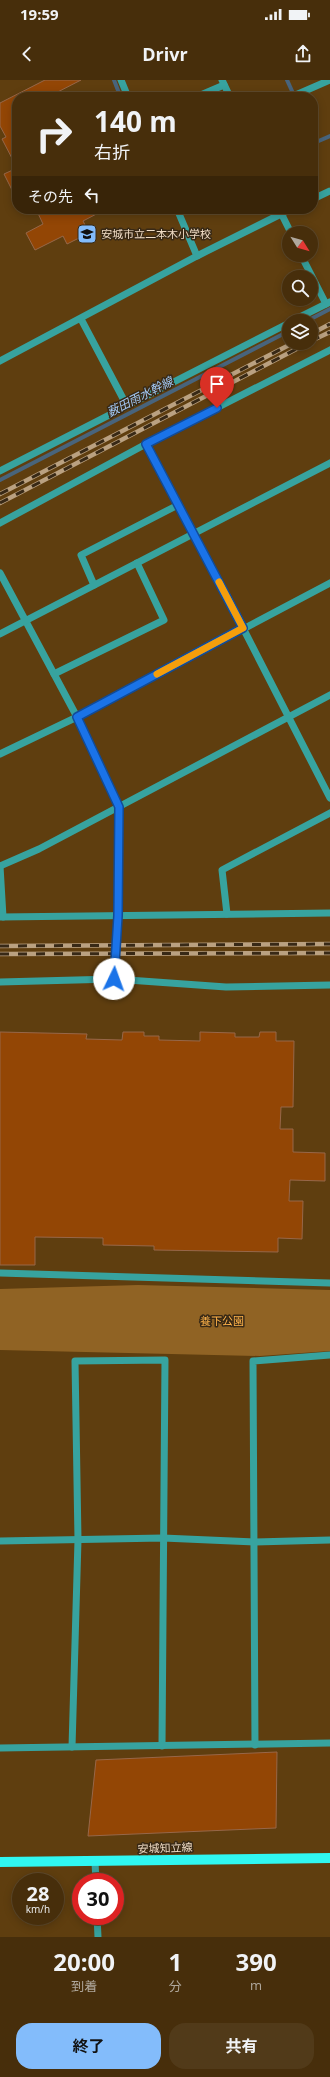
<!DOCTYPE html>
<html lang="ja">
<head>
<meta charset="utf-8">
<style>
	:root { --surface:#472e0b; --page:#513a19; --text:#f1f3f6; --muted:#b0a89d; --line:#5f4a2c; --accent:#83bcfb }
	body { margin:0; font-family:"Open Sans","Noto Sans JP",sans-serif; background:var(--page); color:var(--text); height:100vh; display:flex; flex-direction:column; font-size:15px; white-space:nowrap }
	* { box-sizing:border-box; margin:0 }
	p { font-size:13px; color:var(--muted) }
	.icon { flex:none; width:22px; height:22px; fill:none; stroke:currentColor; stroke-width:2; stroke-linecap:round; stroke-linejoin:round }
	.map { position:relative; height:1857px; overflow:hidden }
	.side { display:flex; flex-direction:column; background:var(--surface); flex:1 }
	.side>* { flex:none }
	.guide { position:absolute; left:12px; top:12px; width:306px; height:122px; border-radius:16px; box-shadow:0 2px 10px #0003,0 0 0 1px var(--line); background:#472e0b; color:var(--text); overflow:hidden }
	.needle { width:26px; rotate:127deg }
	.fabs { position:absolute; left:282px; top:146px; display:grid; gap:8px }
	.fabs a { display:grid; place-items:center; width:36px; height:36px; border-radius:50%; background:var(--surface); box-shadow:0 2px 10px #0003,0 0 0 1px var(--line); font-size:20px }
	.speed { position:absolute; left:12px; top:1793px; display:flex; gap:8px; font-size:20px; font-weight:700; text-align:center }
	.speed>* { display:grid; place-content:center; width:52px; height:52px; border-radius:50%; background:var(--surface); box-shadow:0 2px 10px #0003,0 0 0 1px var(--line); line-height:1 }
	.speed small { font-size:10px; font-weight:400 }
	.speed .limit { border:6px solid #d22; background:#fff; color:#111 }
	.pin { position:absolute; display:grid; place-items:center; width:34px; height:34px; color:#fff; margin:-41px -17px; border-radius:50% 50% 50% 0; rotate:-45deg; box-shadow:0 0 4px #0007 }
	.pin .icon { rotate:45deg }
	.me { position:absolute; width:44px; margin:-22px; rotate:3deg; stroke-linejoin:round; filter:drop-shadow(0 0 3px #0008) }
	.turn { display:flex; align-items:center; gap:14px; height:84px; padding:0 16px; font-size:18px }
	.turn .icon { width:52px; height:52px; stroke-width:2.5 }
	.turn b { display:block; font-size:28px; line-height:34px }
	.then { display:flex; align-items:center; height:38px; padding:0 16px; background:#0003; gap:8px; font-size:15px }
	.eta { display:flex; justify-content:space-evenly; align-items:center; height:68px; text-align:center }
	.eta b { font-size:24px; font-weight:700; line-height:28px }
	.primary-button { display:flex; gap:8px; margin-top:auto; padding:8px 16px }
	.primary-button a { flex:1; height:46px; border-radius:16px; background:var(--accent); color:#111; font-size:16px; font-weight:700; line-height:46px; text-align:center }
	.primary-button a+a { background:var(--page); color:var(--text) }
	.status { display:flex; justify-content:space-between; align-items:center; height:28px; padding:0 20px; background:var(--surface); direction:ltr }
	.status svg { height:11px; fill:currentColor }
	header { display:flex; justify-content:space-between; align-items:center; height:52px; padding:0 16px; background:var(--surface); font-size:18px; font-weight:700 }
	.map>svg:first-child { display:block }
	.green { fill:#906324 }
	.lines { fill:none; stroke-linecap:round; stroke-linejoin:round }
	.stream { stroke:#48647c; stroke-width:4 }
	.building { fill:#934605; stroke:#976749 }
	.minor { stroke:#37a39f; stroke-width:7 }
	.major { stroke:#30f7f1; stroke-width:10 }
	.rail-casing { stroke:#baa181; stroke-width:4.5 }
	.rail { stroke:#382916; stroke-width:3; stroke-dasharray:9; stroke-linecap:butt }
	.route-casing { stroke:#114b97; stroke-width:10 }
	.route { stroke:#1a73e8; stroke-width:7 }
	.slow { stroke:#f59e0b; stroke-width:7 }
	.labels { text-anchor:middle; stroke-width:3; stroke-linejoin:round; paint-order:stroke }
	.poi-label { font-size:11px; fill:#f0dcc5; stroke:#382916; text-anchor:start }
	.park-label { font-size:11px; fill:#ffb34a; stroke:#382916 }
	.street-label { font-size:11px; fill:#f0dcc5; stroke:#382916 }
	.water-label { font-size:12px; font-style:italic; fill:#a4caf6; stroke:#382916 }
</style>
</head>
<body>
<div class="status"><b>19:59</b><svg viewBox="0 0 49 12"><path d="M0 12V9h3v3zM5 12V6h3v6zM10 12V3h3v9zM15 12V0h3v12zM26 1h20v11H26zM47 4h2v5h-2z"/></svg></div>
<header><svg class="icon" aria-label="back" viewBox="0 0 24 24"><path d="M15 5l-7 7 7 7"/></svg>Drivr<svg class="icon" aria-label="share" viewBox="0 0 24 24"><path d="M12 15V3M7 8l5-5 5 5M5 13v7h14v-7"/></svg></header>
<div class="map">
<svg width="330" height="1857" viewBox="0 0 330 1857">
	<rect width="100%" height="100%" fill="#5f3e0f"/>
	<!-- green -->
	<polygon class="green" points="138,1205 330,1210 330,1271 260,1276 0,1270 0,1209"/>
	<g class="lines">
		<!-- stream -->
		<g class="stream">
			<polyline points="114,0 119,13"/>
			<polyline points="287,0 292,11"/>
			<polyline points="313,60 314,63 330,56"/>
			<polyline points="307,241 330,229"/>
			<polyline points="0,400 289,251"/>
		</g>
	</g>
	<!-- building -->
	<g class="building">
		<polygon points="45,0 81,0 48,17 17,17 17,120 4,94 17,88 2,59 6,57 0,46 0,23"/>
		<polygon points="36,129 65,129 67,133 76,129 106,129 83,141 89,153 67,164 63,156 35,170 26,153 43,144"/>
		<polygon points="0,952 87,954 86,959 122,960 123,952 144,952 144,956 159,956 159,960 200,961 200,952 235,953 235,957 259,957 260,952 276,952 276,961 294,961 293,1027 281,1027 280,1049 293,1049 293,1072 325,1073 325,1101 290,1100 289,1121 303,1121 302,1159 278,1158 278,1172 154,1170 154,1166 103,1165 103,1158 35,1157 35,1185 0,1185"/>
		<polygon points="277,1672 276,1748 88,1756 96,1680"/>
	</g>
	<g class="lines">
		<!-- minor -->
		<g class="minor">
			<polyline points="121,0 128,17"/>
			<polyline points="222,0 230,17"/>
			<polyline points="196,17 224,5"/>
			<polyline points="291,17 330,0"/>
			<polyline points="313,119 330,111"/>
			<polyline points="177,129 197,176"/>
			<polyline points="279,129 291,153"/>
			<polyline points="301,175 326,224"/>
			<polyline points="81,239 127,326"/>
			<polyline points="292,241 330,222"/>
			<polyline points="0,281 197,176 291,129"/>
			<polyline points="146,364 243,548 330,718"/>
			<polyline points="0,391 289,243"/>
			<polyline points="0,443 146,364 330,270"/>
			<polyline points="0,493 77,637 119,727 118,836 114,899"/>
			<polyline points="94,505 81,475 178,425"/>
			<polyline points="0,554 330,383"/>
			<polyline points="54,594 164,540 137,483"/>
			<polyline points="0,674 77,637 330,503"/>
			<polyline points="0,786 39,769 330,615"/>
			<polyline points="0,786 3,837"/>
			<polyline points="227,834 222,790 330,733"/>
			<polyline points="0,837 330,833"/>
			<polyline points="0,902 114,899 226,907 330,905"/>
			<polyline points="0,1193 330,1203"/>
			<polyline points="0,1461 163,1458 255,1462 330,1460"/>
			<polyline points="255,1665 253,1281 330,1275"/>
			<polyline points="72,1667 78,1460 75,1281 165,1280 162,1666"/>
			<polyline points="0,1668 330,1663"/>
			<polyline points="95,1782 96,1802"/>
			<polyline points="97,1836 98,1857"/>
		</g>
		<!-- major -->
		<polyline class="major" points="0,1782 330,1778"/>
		<defs>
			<g id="rail">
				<polyline points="311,254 330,244"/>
				<polyline points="311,261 330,252"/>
				<polyline points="0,414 293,263"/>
				<polyline points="0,423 308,263"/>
				<polyline points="0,866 330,864"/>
				<polyline points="0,874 330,873"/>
			</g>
		</defs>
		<!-- rail casing -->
		<use href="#rail" class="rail-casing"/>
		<!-- rail -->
		<use href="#rail" class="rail"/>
	</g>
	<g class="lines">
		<defs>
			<polyline id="route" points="114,899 118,836 119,727 77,637 243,548 146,364 217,328"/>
		</defs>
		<!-- route casing -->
		<use href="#route" class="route-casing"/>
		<!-- route -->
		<use href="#route" class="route"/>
		<!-- slow -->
		<polyline class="slow" points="157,594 243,548 219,502"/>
	</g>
	<!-- icons -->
	<defs>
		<symbol id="school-square" viewBox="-11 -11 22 22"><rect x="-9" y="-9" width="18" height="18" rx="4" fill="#83bcfb" stroke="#382916"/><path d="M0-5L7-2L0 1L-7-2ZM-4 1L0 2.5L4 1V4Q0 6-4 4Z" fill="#111"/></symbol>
	</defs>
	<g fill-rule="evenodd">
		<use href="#school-square" x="76" y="143" width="22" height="22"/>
	</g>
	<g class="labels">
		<!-- poi labels -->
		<g class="poi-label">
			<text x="101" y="158">安城市立二本木小学校</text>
		</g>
		<!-- park labels -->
		<g class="park-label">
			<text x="222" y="1245">養下公園</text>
		</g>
		<!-- street labels -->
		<g class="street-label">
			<text transform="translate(165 1768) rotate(-2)" y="4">安城知立線</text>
		</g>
		<!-- water labels -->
		<g class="water-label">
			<text transform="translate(140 317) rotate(-27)" y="4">薮田雨水幹線</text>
		</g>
	</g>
</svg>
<div class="fabs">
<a><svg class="needle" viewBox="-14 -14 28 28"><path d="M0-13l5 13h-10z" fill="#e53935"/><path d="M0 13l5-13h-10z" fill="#b0a89d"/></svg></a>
<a><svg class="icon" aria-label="search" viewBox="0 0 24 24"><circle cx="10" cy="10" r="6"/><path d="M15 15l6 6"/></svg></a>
<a><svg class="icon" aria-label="layers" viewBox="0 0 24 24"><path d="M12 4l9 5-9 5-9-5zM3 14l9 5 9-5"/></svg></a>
</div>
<div class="speed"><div>28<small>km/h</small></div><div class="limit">30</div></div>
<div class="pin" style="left:217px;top:328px;background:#d93025"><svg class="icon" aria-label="arrive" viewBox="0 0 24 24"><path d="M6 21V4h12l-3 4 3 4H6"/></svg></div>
<svg class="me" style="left:114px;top:899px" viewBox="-20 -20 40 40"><circle r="19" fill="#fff"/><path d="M0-13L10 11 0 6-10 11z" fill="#1a73e8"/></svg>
<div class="guide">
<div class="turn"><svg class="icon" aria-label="right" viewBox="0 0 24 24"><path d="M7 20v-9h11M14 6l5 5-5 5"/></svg><div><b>140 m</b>右折</div></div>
<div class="then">その先<svg class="icon" aria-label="left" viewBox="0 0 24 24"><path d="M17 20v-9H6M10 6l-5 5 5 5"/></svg></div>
</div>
</div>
<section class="side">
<div class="eta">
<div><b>20:00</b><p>到着</p></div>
<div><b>1</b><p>分</p></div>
<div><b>390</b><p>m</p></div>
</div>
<div class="primary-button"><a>終了</a><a>共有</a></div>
</section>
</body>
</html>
